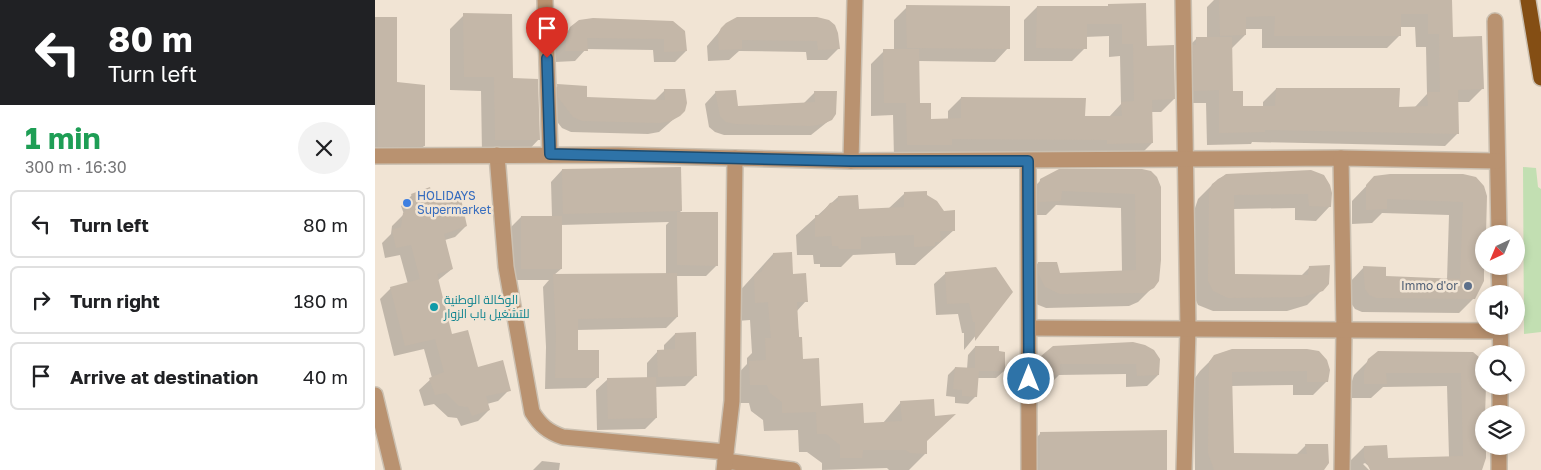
<!DOCTYPE html>
<html lang="en">
<head>
<meta charset="utf-8">
<style>
	:root { --surface:#fff; --page:#f2f2f2; --text:#202124; --muted:#757577; --line:#e0e0e0 }
	body { margin:0; font-family:"Golos Text",Cairo,sans-serif; background:var(--page); color:var(--text); height:100vh; display:flex; flex-direction:column; font-size:19px; white-space:nowrap }
	* { box-sizing:border-box; margin:0 }
	p { font-size:16px; color:var(--muted) }
	.icon { flex:none; width:28px; height:28px; fill:none; stroke:currentColor; stroke-width:2; stroke-linecap:round; stroke-linejoin:round }
	.map { position:relative; flex:1; overflow:hidden }
	.sheet { display:flex; flex-direction:column; background:var(--surface); width:375px }
	.sheet>* { flex:none }
	.guide { background:#202124; color:#fff; overflow:hidden }
	.needle { width:32px; rotate:224deg }
	.fabs { position:absolute; left:1100px; top:225px; display:grid; gap:10px }
	.fabs a { display:grid; place-items:center; width:50px; height:50px; border-radius:50%; background:var(--surface); box-shadow:0 2px 8px #0003; font-size:25px }
	.pin { position:absolute; display:grid; place-items:center; width:42px; height:42px; color:#fff; margin:-51px -21px; border-radius:50% 50% 50% 0; rotate:-45deg; box-shadow:0 0 5px #0007 }
	.pin .icon { rotate:45deg }
	.me { position:absolute; width:55px; margin:-28px; rotate:0deg; stroke-linejoin:round; filter:drop-shadow(0 0 4px #0008) }
	.turn { display:flex; align-items:center; gap:18px; height:105px; padding:0 25px; font-size:22px }
	.turn .icon { width:65px; height:65px; stroke-width:2.5 }
	.turn b { display:block; font-size:35px; line-height:42px }
	.round { display:grid; place-items:center; flex:none; width:52px; height:52px; border-radius:26px; background:var(--page) }
	.head { display:flex; align-items:center; justify-content:space-between; height:85px; padding:0 25px }
	h1 { font-size:30px; font-weight:700; line-height:38px; color:#1e9e55 }
	ul { padding:0; list-style:none }
	li { display:flex; align-items:center; gap:15px; height:68px; margin:0 10px 8px; padding:0 15px; border:2px solid var(--line); border-radius:8px }
	li div { flex:1 }
	li b { display:block; font-size:19px }
	li em { font-style:normal }
	main { display:flex; flex:1; min-height:0 }
	.map>svg:first-child { display:block }
	.green { fill:#c2dfb2 }
	.shadow { fill:#0003; fill-rule:evenodd }
	.building { fill:#c4b7a8 }
	.lines { fill:none; stroke-linecap:round; stroke-linejoin:round }
	.minor-casing { stroke:#cbc0b1; stroke-width:18 }
	.major-casing { stroke:#cbc0b1; stroke-width:18 }
	.minor { stroke:#b99270; stroke-width:15 }
	.major { stroke:#844e14; stroke-width:15 }
	.route-casing { stroke:#1e4b6d; stroke-width:12 }
	.route { stroke:#2e73a8; stroke-width:9 }
	.shop-dot { fill:#3f7fe0; stroke:#f1e4d4; stroke-width:2 }
	.service-dot { fill:#5c6f8a; stroke:#f1e4d4; stroke-width:2 }
	.culture-dot { fill:#0f9aa8; stroke:#f1e4d4; stroke-width:2 }
	.labels { text-anchor:middle; stroke-width:5; stroke-linejoin:round; paint-order:stroke }
	.shop-label { font-size:12px; fill:#366cbe; stroke:#f1e4d4; text-anchor:start }
	.service-label { font-size:12px; fill:#4e5e75; stroke:#f1e4d4; text-anchor:end }
	.culture-label { font-size:12px; fill:#0d838f; stroke:#f1e4d4; text-anchor:start }
</style>
</head>
<body>
<main>
<section class="sheet">
<div class="guide">
<div class="turn"><svg class="icon" aria-label="left" viewBox="0 0 24 24"><path d="M17 20v-9H6M10 6l-5 5 5 5"/></svg><div><b>80 m</b>Turn left</div></div>
</div>
<div class="head"><div><h1>1 min</h1><p>300 m · 16:30</p></div><a class="round"><svg class="icon" aria-label="close" viewBox="0 0 24 24"><path d="M6 6l12 12M18 6L6 18"/></svg></a></div>
<ul>
<li><svg class="icon" aria-label="left" viewBox="0 0 24 24"><path d="M17 20v-9H6M10 6l-5 5 5 5"/></svg><div><b>Turn left</b></div><em>80 m</em></li>
<li><svg class="icon" aria-label="right" viewBox="0 0 24 24"><path d="M7 20v-9h11M14 6l5 5-5 5"/></svg><div><b>Turn right</b></div><em>180 m</em></li>
<li><svg class="icon" aria-label="arrive" viewBox="0 0 24 24"><path d="M6 21V4h12l-3 4 3 4H6"/></svg><div><b>Arrive at destination</b></div><em>40 m</em></li>
</ul>
</section>
<div class="map">
<svg width="1166" height="470" viewBox="0 0 1166 470">
	<rect width="100%" height="100%" fill="#f1e4d4"/>
	<!-- green -->
	<polygon class="green" points="1148,167 1161,168 1163,187 1166,189 1166,332 1149,334"/>
	<!-- shadow -->
	<g class="shadow">
		<path d="M839 0H1076L1077 38 1107 89 1094 102H1082L1083 133 1070 146 877 142 876 144 832 145 831 103H806L809 51 822 38H832V7ZM1025 27H1040L1041 47H1051L1052 94 1040 107 1023 108 901 89 888 102V107L867 108 857 92V48L870 35V29H887V48H1012L1025 35Z"/>
		<polygon points="734,5 770,47 799,99 786,112 776,112 777,143 764,156 719,153 568,152 562,157 519,158 518,115 496,116 496,64 509,51 519,51 519,20 532,7 633,48 620,62 543,61 544,105 555,120 573,120 573,111 586,98 709,118 734,117 746,104 745,56 734,57 734,36 710,37 710,48 697,61 649,61 649,20 662,7 731,8"/>
		<polygon points="89,15 137,79 164,139 150,154 107,154 106,91 75,90 75,29"/>
		<polygon points="0,18 21,19 21,83 49,146 35,160 0,160"/>
		<polygon points="441,18 463,49 452,60 432,60 431,52 364,51 354,60 333,61 332,46 351,24"/>
		<polygon points="297,23 311,51 300,62 279,62 278,50 211,49 200,61 180,62 180,49 184,40 196,28"/>
		<polygon points="183,86 211,98 279,101 290,90 309,110 284,132 273,134 196,132 187,128 172,109 171,97"/>
		<polygon points="341,92 362,107 429,103 440,92 456,119 436,135 349,135 340,132 334,127 330,104"/>
		<path d="M187 170 306 211 304 213 342 265 331 276H301L302 317 291 328 202 330V351L223 377 211 388 170 389 171 347 168 287 174 280H135V228L146 217H177L176 182ZM294 222 291 225V275H179L186 269V225Z"/>
		<polygon points="767,170 778,287 763,302 754,306 671,308 656,302 649,277 663,263 684,275 747,272 746,208 681,205 671,215 650,215 651,195 666,180"/>
		<polygon points="936,172 955,206 941,221 920,220 920,208 858,209 859,276 926,276 934,268 947,290 932,305 912,311 838,311 823,305 819,296 820,208 823,199 843,179 851,175"/>
		<polygon points="1088,175 1109,234 1099,298 1084,313 987,312 980,309 976,303 975,282 989,267 1010,277 1072,280 1074,215 1007,213 997,223 977,224 977,201 1000,177"/>
		<polygon points="529,194 551,195 579,230 540,265 521,265 520,253 478,255 466,267 445,267 445,264 439,264 438,255 422,255 421,235 463,197 483,210 513,209"/>
		<polygon points="37,195 58,204 91,226 80,237 70,240 77,269 62,281 76,336 102,368 134,390 123,401 112,404 114,410 103,421 86,426 82,418 73,417 59,404 49,406 44,390 57,378 49,349 19,356 5,299 16,288 33,284 25,255 10,258 7,243 16,234 17,226 29,214 26,206"/>
		<polygon points="398,254 417,275 431,301 421,312 427,360 445,407 488,424 508,423 526,402 551,442 551,453 534,470 514,470 512,468 447,470 447,463 432,452 424,452 423,430 389,431 388,420 376,411 374,403 357,403 356,381 372,364 372,358 377,353 375,320 362,321 361,295"/>
		<polygon points="571,273 636,292 589,350 589,333 587,333 583,314 561,315 559,284"/>
		<polygon points="300,334 321,375 310,386 280,387 281,418 270,429 222,430 221,390 233,379 272,378 272,363 283,351 289,351 289,345"/>
		<polygon points="758,343 783,375 772,386 751,387 751,374 684,375 673,386 652,386 655,369 667,357"/>
		<polygon points="600,347 629,371 621,378 602,378 601,396 593,404 580,403 580,397 571,396 573,375 580,368 592,369 593,355"/>
		<polygon points="931,350 952,381 938,395 918,395 918,385 856,386 858,454 921,455 931,445 948,470 820,470 819,387 820,378 825,371 840,356"/>
		<polygon points="1097,353 1105,470 998,470 990,463 988,464 994,470 975,470 975,461 989,447 1011,459 1074,457 1072,386 1008,387 996,398 976,398 975,387 979,375 994,360"/>
		<polygon points="666,433 791,470 655,470 655,444"/>
		<polygon points="167,461 185,463 184,470 158,470"/>
	</g>
	<!-- building -->
	<g class="building">
		<polygon points="844,0 1077,0 1078,37 1107,36 1109,89 1083,90 1084,134 890,130 890,132 844,133 844,90 819,91 818,45 821,45 821,37 857,37 858,91 868,91 868,106 900,106 901,88 1025,88 1024,107 1053,106 1052,92 1065,92 1064,34 1053,34 1053,14 1026,14 1026,36 899,36 900,16 871,17 871,35 845,36"/>
		<polygon points="771,3 772,46 799,45 800,99 777,100 778,143 732,144 732,140 577,139 577,145 532,145 531,103 509,103 508,49 544,49 545,103 556,103 556,119 586,118 586,97 711,98 710,116 747,116 746,102 759,101 758,44 747,44 747,24 712,24 712,49 661,48 662,6 733,6 733,4"/>
		<polygon points="531,5 635,6 635,49 532,48"/>
		<polygon points="88,13 137,14 138,78 163,79 165,140 120,140 119,77 89,77"/>
		<polygon points="0,17 22,17 22,82 50,85 50,146 3,147"/>
		<polygon points="362,17 442,17 454,20 460,25 463,33 465,49 443,50 442,41 367,40 367,49 344,50 343,34 346,28 351,23"/>
		<polygon points="218,18 298,21 310,31 312,51 289,52 289,39 212,38 213,51 190,51 191,36 195,27 204,20"/>
		<polygon points="182,84 212,86 212,97 290,100 289,89 310,89 312,103 310,111 305,116 296,121 285,123 207,121 198,117 183,97"/>
		<polygon points="361,90 363,106 440,102 439,91 462,91 461,114 457,120 448,124 436,126 360,124 351,122 345,116 340,91"/>
		<polygon points="306,167 307,211 188,214 187,169"/>
		<polygon points="684,169 767,169 776,171 782,177 786,187 786,260 784,281 779,288 770,293 685,294 670,287 663,273 663,262 682,262 685,273 761,270 760,194 687,191 686,201 663,202 665,179"/>
		<polygon points="936,170 949,175 955,185 957,193 956,207 934,206 933,194 859,195 860,274 933,275 934,266 955,265 954,284 948,291 928,297 853,298 838,291 833,281 834,193 837,184 851,174"/>
		<polygon points="1015,174 1088,174 1101,177 1109,186 1112,196 1111,234 1109,234 1109,281 1100,299 1002,298 994,295 990,289 988,266 1011,267 1011,276 1085,279 1088,202 1012,199 1012,209 991,210 991,185 999,176"/>
		<polygon points="55,187 59,202 85,194 92,226 69,234 78,269 62,274 77,334 93,330 103,367 128,360 136,391 111,396 115,410 97,416 93,407 84,406 71,393 60,395 54,378 69,372 60,339 30,346 15,287 45,279 36,245 21,248 17,230 26,227 28,213 39,202 36,194"/>
		<polygon points="552,191 552,195 562,201 569,211 580,210 580,231 565,231 566,242 560,242 560,246 539,247 539,235 486,237 486,249 464,249 463,246 457,246 456,236 440,237 440,215 445,215 455,203 463,201 463,196 483,195 484,209 529,207 529,192"/>
		<polygon points="302,212 343,212 343,266 302,265"/>
		<rect x="146" y="216" width="41" height="53"/>
		<polygon points="417,252 418,274 431,273 433,302 422,302 424,337 427,337 428,359 444,358 446,406 488,403 489,423 527,421 525,401 559,399 560,416 581,414 552,441 552,454 535,453 531,450 488,450 487,458 465,458 465,445 451,434 442,434 441,412 407,413 407,402 395,393 392,385 375,385 374,361 391,360 390,338 396,338 393,302 380,303 379,275 386,272 392,262 398,258 398,253"/>
		<polygon points="621,267 638,292 600,341 600,322 598,322 594,303 572,304 570,272"/>
		<polygon points="302,273 303,317 203,319 203,350 224,350 224,378 180,378 181,335 178,274"/>
		<polygon points="321,332 322,376 283,377 282,350 300,349 300,333"/>
		<polygon points="758,342 770,345 779,350 785,359 784,375 762,376 761,364 685,364 685,375 663,375 663,362 666,356 678,346"/>
		<polygon points="600,346 624,346 624,351 630,352 630,371 604,371 602,397 587,396 587,390 578,389 580,367 600,368"/>
		<polygon points="857,349 932,349 944,351 952,360 955,370 953,382 932,382 932,371 857,372 859,453 932,454 930,444 953,444 954,463 949,470 839,470 833,453 834,362 839,355"/>
		<polygon points="1003,351 1098,352 1105,358 1109,365 1109,386 1111,386 1109,446 1111,446 1111,458 1107,470 995,470 989,457 989,446 1012,445 1013,458 1088,456 1086,373 1011,373 1012,384 989,384 989,371 993,359"/>
		<polygon points="281,377 282,418 233,419 232,378"/>
		<polygon points="792,430 792,470 665,470 665,432"/>
	</g>
	<g class="lines">
		<defs>
			<g id="minor">
				<polyline points="170,0 175,155"/>
				<polyline points="808,0 813,329 809,470"/>
				<polyline points="1120,21 1124,234"/>
				<path d="M122 155 131 267 157 412C165 425 173 432 188 437L351 452"/>
				<polyline points="0,156 243,155 476,161 966,158 1122,161"/>
				<polyline points="966,158 969,330 967,470"/>
				<polyline points="476,161 480,0"/>
				<polyline points="653,161 654,470"/>
				<polyline points="1124,266 1125,294"/>
				<polyline points="1125,326 1126,354"/>
				<polyline points="654,328 1125,331"/>
				<polyline points="0,395 18,470"/>
				<polyline points="1125,414 1125,386"/>
				<polyline points="350,461 418,470"/>
				<polyline points="349,470 357,401 360,158"/>
				<polyline points="1124,470 1124,446"/>
			</g>
			<polyline id="major" points="1153,0 1166,78"/>
		</defs>
		<!-- minor casing -->
		<use href="#minor" class="minor-casing"/>
		<!-- major casing -->
		<use href="#major" class="major-casing"/>
		<!-- minor -->
		<use href="#minor" class="minor"/>
		<!-- major -->
		<use href="#major" class="major"/>
	</g>
	<g class="lines">
		<defs>
			<polyline id="route" points="172,58 175,154 476,161 653,161 654,379"/>
		</defs>
		<!-- route casing -->
		<use href="#route" class="route-casing"/>
		<!-- route -->
		<use href="#route" class="route"/>
	</g>
	<!-- markers -->
	<circle class="shop-dot" cx="32" cy="203" r="5"/>
	<circle class="service-dot" cx="1093" cy="286" r="5"/>
	<circle class="culture-dot" cx="59" cy="307" r="5"/>
	<g class="labels">
		<!-- shop labels -->
		<g class="shop-label">
			<text x="42" y="200">HOLIDAYS<tspan x="42" dy="14">Supermarket</tspan></text>
		</g>
		<!-- service labels -->
		<g class="service-label">
			<text x="1083" y="290">Immo d'or</text>
		</g>
		<!-- culture labels -->
		<g class="culture-label">
			<text x="69" y="304">الوكالة الوطنية<tspan x="69" dy="14">للتشغيل باب الزوار</tspan></text>
		</g>
	</g>
</svg>
<div class="fabs">
<a><svg class="needle" viewBox="-14 -14 28 28"><path d="M0-13l5 13h-10z" fill="#e53935"/><path d="M0 13l5-13h-10z" fill="#757577"/></svg></a>
<a><svg class="icon" aria-label="sound" viewBox="0 0 24 24"><path d="M4 9h4l5-4v14l-5-4H4zM17 9q2 3 0 6"/></svg></a>
<a><svg class="icon" aria-label="search" viewBox="0 0 24 24"><circle cx="10" cy="10" r="6"/><path d="M15 15l6 6"/></svg></a>
<a><svg class="icon" aria-label="layers" viewBox="0 0 24 24"><path d="M12 4l9 5-9 5-9-5zM3 14l9 5 9-5"/></svg></a>
</div>
<div class="pin" style="left:172px;top:58px;background:#d93025"><svg class="icon" aria-label="arrive" viewBox="0 0 24 24"><path d="M6 21V4h12l-3 4 3 4H6"/></svg></div>
<svg class="me" style="left:654px;top:379px" viewBox="-20 -20 40 40"><circle r="17" fill="#2e73a8" stroke="#fff" stroke-width="3"/><path d="M0-11L8 9 0 5-8 9z" fill="#fff"/></svg>
</div>
</main>
</body>
</html>
